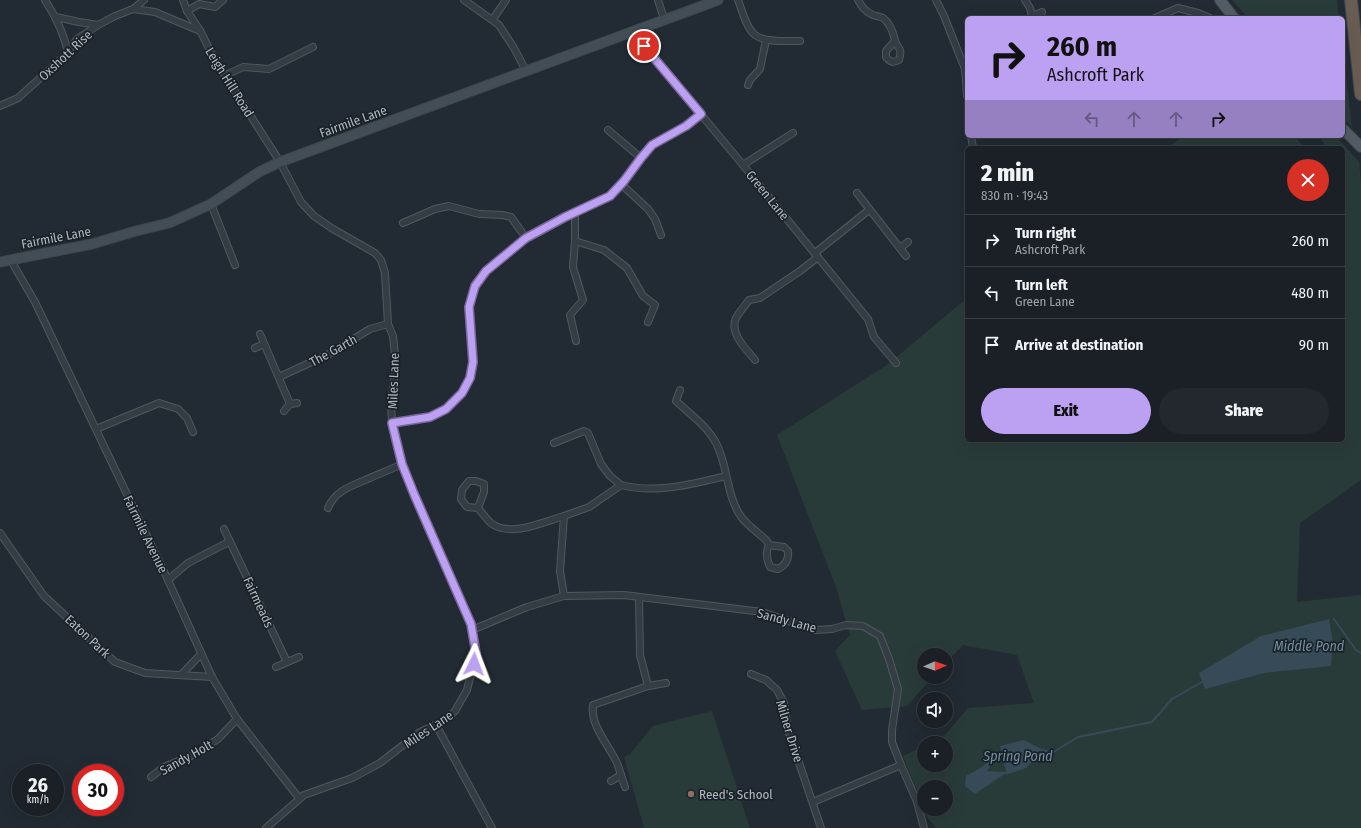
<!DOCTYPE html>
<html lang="en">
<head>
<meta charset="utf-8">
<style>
	:root { --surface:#1a2026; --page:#23282e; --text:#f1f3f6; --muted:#9fa3a7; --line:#383e43; --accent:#bca0f2 }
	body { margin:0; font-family:"Fira Sans Condensed",sans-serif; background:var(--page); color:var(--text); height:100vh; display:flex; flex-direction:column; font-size:15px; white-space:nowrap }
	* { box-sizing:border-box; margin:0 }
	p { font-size:13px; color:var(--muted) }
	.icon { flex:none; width:22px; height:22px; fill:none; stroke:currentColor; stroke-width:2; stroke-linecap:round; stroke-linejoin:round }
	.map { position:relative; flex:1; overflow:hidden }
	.sheet { position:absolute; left:965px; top:146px; width:380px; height:296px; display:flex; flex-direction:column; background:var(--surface); border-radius:6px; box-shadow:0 4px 16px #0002,0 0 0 1px var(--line) }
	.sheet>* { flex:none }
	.hud { position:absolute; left:965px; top:16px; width:380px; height:122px; border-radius:6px; box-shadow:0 4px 16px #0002,0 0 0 1px var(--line); background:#bca0f2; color:#111; overflow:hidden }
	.needle { width:26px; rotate:88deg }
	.fabs { position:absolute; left:917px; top:648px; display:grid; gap:8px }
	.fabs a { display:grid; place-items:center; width:36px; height:36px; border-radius:50%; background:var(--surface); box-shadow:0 4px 16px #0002,0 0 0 1px var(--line); font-size:20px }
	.speed { position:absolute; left:12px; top:764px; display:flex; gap:8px; font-size:20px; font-weight:700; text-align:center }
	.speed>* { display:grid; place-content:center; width:52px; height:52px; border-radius:50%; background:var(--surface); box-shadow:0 4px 16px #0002,0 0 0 1px var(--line); line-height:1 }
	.speed small { font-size:10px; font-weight:400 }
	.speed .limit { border:6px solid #d22; background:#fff; color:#111 }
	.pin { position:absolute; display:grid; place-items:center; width:34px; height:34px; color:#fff; margin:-17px; border:2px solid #fff; border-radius:50%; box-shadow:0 1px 4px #0007 }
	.me { position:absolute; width:44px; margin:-22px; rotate:3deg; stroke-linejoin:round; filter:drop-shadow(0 0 3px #0008) }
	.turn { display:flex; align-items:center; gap:14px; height:84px; padding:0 16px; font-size:18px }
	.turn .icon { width:52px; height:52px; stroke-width:2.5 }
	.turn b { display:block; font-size:28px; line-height:34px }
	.lanes { display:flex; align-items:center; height:38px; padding:0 16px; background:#0003; justify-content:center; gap:20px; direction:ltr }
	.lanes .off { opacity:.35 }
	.round { display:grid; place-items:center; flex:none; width:42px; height:42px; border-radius:21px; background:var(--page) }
	.summary { display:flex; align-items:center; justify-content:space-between; height:68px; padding:0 16px }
	h1 { font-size:24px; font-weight:800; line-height:30px }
	.cta { display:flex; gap:8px; margin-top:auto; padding:8px 16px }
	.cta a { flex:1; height:46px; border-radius:24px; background:var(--accent); color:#111; font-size:16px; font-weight:800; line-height:46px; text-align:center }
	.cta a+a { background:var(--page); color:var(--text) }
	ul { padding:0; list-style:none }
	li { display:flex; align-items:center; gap:12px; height:52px; padding:0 16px; border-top:1px solid var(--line) }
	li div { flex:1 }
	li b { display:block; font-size:15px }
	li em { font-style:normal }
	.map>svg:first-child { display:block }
	.green { fill:#293b39 }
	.water { fill:#374a58 }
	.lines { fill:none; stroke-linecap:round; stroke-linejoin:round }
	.stream { stroke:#374a58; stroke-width:2 }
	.street-casing { stroke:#4f585f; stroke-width:8 }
	.secondary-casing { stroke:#3e464d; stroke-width:11 }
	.primary-casing { stroke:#3e464d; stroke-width:12 }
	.highway-casing { stroke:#3f484e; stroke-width:14 }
	.street { stroke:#353d44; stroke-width:6 }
	.secondary { stroke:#434d56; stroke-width:9 }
	.primary { stroke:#535c64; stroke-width:10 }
	.highway { stroke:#695d53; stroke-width:12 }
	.route-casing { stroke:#7a689d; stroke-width:10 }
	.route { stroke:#bca0f2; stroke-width:7 }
	.education-dot { fill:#8d6e63; stroke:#1a2228; stroke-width:1.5 }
	.labels { text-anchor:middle; stroke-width:3.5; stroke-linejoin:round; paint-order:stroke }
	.street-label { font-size:13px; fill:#afb8c1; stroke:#1a2228 }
	.poi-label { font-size:13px; fill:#afb8c1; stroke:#1a2228; text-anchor:start }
	.water-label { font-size:14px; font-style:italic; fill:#738da1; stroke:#1a2228 }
</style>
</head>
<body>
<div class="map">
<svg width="1361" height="828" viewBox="0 0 1361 828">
	<rect width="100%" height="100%" fill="#222b33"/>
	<!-- green -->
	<g class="green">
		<polygon points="1232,0 1337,0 1339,18 1248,18"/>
		<polygon points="1343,50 1352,127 1343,118"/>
		<polygon points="1183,136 1295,136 1304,148 1167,148"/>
		<polygon points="1319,136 1336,136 1359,162 1361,184 1361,480 1300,523 1297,602 1361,595 1361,828 936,828 927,817 924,809 946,809 946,787 924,787 924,809 903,756 924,746 924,765 946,765 946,743 930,743 943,737 968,708 1034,703 1017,655 963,645 946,663 946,655 924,655 924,677 933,677 907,706 862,710 835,651 850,635 836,587 777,435 887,365 967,298 967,440 1343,440 1343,148 1327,148"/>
		<polygon points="712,711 750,828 644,828 624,757 630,754 653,726"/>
	</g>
	<!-- water -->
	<g class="water">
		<polygon points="1329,619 1333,643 1331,666 1264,673 1205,689 1199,673 1261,636"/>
		<polygon points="1024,740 1043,750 1026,768 1006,775 1006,773 975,794 965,786 966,776 982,767 999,752 987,771 1006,772 1000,746"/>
	</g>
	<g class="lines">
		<!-- stream -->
		<g class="stream">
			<polyline points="1334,619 1356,650 1361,653"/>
			<polyline points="1043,750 1052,753 1078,737 1152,722 1172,699 1202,682"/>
		</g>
		<defs>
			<g id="street">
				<path d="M45 0C56 17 64 33 68 53"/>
				<polyline points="183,0 187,11 201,32 212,55 280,162 301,202 314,216 333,229 375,253 381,260 385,273 388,324 393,336 396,364 391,405 392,423 402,464 414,494 471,624 476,653 467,690 455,711 447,719 420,732 380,763 352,778 304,795 266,828"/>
				<polyline points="464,0 499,25 514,48 526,71"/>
				<polyline points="658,0 664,19"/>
				<path d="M738 0C742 10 745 24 752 32 760 43 787 41 800 41"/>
				<path d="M858 0C861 6 865 11 871 14 874 16 879 16 883 18 890 23 893 32 895 40 897 50 903 46 899 60 893 63 890 62 886 57V51L895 41"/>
				<polyline points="936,0 944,16 965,69 967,96"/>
				<polyline points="1025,0 1030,8 1032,16 1029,18"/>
				<polyline points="133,9 144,0"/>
				<polyline points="187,11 199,4 215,7 223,0"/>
				<polyline points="1032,16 1042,12"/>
				<polyline points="56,17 79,22 98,25"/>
				<polyline points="1155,18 1178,8 1198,13 1210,18"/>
				<polyline points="493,19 506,0"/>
				<polyline points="634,31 644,46 743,165 868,319 874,337 896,363"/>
				<polyline points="226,75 243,67 269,69 313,47"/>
				<polyline points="748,85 750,80 760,69 766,40"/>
				<polyline points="0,106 18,98 68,53 77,39 98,25 115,16 133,9 155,12 200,31"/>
				<polyline points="608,130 641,158"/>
				<polyline points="971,136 973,148"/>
				<polyline points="743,165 793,133"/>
				<polyline points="621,184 648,209 655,219 661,235"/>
				<polyline points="857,193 906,256"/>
				<polyline points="211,204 235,265"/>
				<polyline points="575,213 575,241 573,267 583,300 570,315 576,341"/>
				<polyline points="403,223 435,209 449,206 479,214 503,215 511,217 526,238"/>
				<polyline points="575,241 604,250 627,268 643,296 655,305 648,322"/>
				<polyline points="900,248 908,242"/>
				<polyline points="815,253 869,210"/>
				<polyline points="10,259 35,302 168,580 212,677 237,719 299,798"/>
				<polyline points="260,334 290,404"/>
				<polyline points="255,348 264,344"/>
				<path d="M755 360C746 349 729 333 736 318 739 312 745 306 749 300L760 298 800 271 818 257"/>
				<polyline points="279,377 329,354 370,329 388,324"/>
				<path d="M680 390 676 401C690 414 707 426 716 443 728 465 726 494 740 515 745 524 759 533 767 541L769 545 784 547 788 551C789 559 786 565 778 569L770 567C767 560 765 552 769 545"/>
				<polyline points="284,411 290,404 297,403"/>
				<polyline points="392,423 430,417 446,409 462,393 470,378 473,362 470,329 469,307 475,286 486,271 526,238 565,217 610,196 624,181 641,158 652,145 686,126 701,114"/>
				<polyline points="96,429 159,403 178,409 187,418 193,432"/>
				<polyline points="554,443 584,431 588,433 601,464 610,476 621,485"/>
				<path d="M328 508C335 490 354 485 370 478 381 473 392 469 402 464"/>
				<path d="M478 508 484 492V484L476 481H469L462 490 461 499 467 507 478 508C482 513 487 520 492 524 512 537 543 522 564 516"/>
				<polyline points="224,529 287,662"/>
				<polyline points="0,533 44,596 115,662 145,673 212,677"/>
				<polyline points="168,580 188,563 215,549 229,542"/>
				<path d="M564 596 560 571 564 516 589 507 621 485C656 494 692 484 726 476"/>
				<polyline points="639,597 640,655 648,686"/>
				<polyline points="472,630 527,607 564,596 624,595 762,612 815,630 832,629 846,625 863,626 880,636 889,659 898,689 892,730 892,742 901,765 917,802 924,828"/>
				<polyline points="276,667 299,657"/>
				<polyline points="751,674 766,680 777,690 784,703 788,730 821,828"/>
				<polyline points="181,675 201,654"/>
				<polyline points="436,725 492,828"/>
				<polyline points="151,777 164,767 193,755 218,739 237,719"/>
				<polyline points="611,781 621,775"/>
				<path d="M625 787C622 779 620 771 617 763 609 745 590 726 593 705L648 686 666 683"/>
				<polyline points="813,802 901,765"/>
			</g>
			<polyline id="secondary" points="0,262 92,244 136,231 169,223 211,204 259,172 280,162 718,0"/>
			<g id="primary">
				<polyline points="1220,0 1234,18"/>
				<polyline points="1343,129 1361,147"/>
			</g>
			<polyline id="highway" points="1351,0 1361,94"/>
		</defs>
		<!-- street casing -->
		<use href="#street" class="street-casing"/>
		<!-- secondary casing -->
		<use href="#secondary" class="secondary-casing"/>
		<!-- primary casing -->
		<use href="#primary" class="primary-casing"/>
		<!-- highway casing -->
		<use href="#highway" class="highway-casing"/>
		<!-- street -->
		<use href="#street" class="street"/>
		<!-- secondary -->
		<use href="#secondary" class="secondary"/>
		<!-- primary -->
		<use href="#primary" class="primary"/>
		<!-- highway -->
		<use href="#highway" class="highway"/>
	</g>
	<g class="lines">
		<defs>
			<polyline id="route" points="474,664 476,653 471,624 414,494 402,464 392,423 430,417 446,409 462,393 470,378 473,362 469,307 475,286 486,271 526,238 565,217 610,196 624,181 641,158 652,145 686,126 701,114 644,46"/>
		</defs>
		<!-- route casing -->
		<use href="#route" class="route-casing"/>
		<!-- route -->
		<use href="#route" class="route"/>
	</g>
	<!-- markers -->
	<circle class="education-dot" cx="691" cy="794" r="4"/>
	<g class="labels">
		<!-- street labels -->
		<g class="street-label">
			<text transform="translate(65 55) rotate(-43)" y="5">Oxshott Rise</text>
			<text transform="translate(230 82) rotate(58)" y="5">Leigh Hill Road</text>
			<text transform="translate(353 121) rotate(-20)" y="5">Fairmile Lane</text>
			<text transform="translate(768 195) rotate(51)" y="5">Green Lane</text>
			<text transform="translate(56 237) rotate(-11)" y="5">Fairmile Lane</text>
			<text transform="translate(333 350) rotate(-29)" y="5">The Garth</text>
			<text transform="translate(393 381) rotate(-88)" y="5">Miles Lane</text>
			<text transform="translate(146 534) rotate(64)" y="5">Fairmile Avenue</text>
			<text transform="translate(259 602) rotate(65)" y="5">Fairmeads</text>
			<text transform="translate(787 620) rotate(15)" y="5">Sandy Lane</text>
			<text transform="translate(88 636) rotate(43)" y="5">Eaton Park</text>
			<text transform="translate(428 729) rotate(-34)" y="5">Miles Lane</text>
			<text transform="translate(790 731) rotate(73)" y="5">Milner Drive</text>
			<text transform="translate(186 757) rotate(-29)" y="5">Sandy Holt</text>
		</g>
		<!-- poi labels -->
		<g class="poi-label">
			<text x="699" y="799">Reed's School</text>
		</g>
		<!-- water labels -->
		<g class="water-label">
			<text x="1309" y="651">Middle Pond</text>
			<text x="1018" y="761">Spring Pond</text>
		</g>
	</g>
</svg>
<div class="fabs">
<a><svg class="needle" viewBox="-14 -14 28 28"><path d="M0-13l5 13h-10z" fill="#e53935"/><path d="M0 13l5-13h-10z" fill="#9fa3a7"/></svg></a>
<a><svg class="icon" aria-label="sound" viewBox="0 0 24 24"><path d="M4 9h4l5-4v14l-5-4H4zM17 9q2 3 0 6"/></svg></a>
<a>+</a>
<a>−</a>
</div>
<div class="speed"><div>26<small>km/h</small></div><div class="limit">30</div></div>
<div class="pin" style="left:644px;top:46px;background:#d93025"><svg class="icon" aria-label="arrive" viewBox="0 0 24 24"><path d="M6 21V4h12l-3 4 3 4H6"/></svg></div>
<svg class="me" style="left:474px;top:664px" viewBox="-20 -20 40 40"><path d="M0-17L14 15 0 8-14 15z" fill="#bca0f2" stroke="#fff" stroke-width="4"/></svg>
<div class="hud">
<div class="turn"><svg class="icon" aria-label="right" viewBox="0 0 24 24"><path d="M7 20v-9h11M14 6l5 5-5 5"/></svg><div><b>260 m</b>Ashcroft Park</div></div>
<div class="lanes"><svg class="icon off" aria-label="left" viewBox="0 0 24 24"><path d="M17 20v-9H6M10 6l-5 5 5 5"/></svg><svg class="icon off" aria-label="ahead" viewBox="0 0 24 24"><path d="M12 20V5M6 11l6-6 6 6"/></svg><svg class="icon off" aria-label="ahead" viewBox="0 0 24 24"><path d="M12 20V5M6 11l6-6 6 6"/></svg><svg class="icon" aria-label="right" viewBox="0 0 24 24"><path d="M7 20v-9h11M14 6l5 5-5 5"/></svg></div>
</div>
<section class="sheet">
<div class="summary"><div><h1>2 min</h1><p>830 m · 19:43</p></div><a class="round" style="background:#d93025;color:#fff"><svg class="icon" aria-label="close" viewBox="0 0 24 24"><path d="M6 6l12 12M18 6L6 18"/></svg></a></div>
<ul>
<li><svg class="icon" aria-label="right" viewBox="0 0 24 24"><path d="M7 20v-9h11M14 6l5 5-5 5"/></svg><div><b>Turn right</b><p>Ashcroft Park</p></div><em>260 m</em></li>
<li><svg class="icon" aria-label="left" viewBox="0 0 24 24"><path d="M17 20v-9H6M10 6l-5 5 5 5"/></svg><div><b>Turn left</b><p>Green Lane</p></div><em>480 m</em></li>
<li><svg class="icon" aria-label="arrive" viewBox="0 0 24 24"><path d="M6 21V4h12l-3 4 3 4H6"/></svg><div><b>Arrive at destination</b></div><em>90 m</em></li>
</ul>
<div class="cta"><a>Exit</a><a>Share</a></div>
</section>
</div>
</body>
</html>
